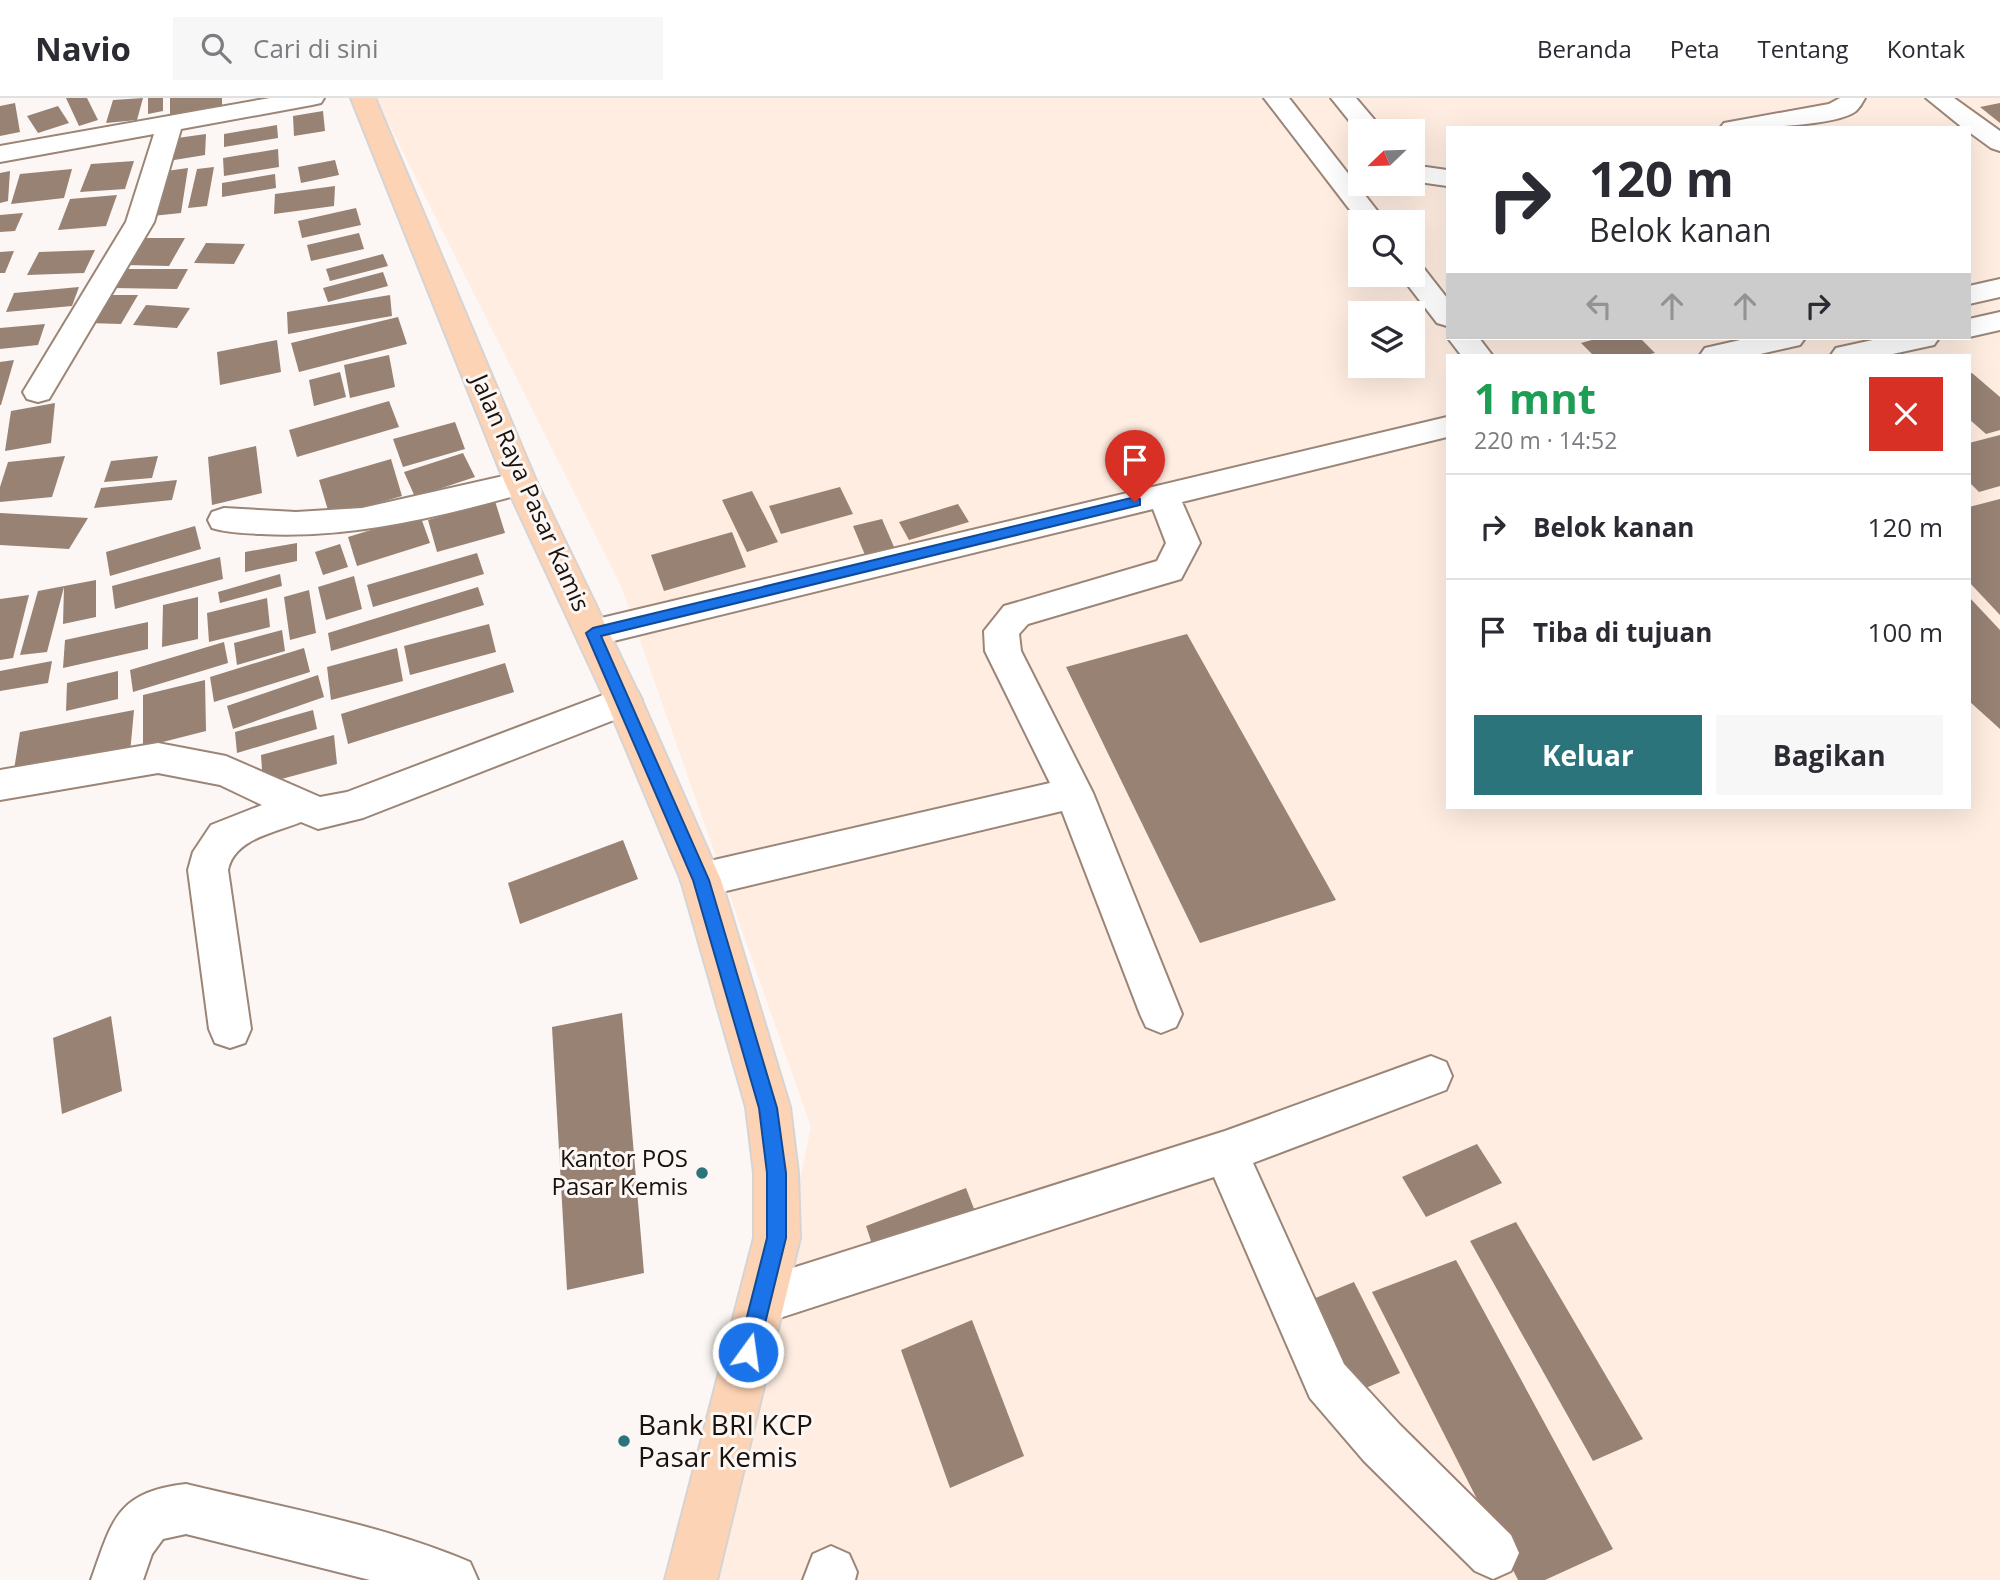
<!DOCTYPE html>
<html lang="id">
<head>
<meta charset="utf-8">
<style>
	:root { --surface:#fff; --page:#f7f7f7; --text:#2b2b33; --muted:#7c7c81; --line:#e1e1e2; --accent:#2b747c }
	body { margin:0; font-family:"Open Sans",sans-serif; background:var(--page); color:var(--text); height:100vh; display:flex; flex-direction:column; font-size:26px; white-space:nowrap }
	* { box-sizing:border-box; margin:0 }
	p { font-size:23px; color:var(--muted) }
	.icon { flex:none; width:38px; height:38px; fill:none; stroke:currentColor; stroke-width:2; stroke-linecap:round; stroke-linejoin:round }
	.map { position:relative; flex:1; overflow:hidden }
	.drawer { position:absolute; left:1446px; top:256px; width:525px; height:455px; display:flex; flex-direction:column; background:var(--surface); border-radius:0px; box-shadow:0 7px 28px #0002 }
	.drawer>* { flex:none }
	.top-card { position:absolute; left:1446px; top:28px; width:525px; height:214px; border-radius:0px; box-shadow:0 7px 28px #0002; background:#fff; color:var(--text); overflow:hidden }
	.needle { width:46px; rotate:247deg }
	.fabs { position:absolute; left:1348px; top:21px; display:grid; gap:14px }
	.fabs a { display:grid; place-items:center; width:77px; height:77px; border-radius:0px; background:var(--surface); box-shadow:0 7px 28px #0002; font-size:35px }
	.pin { position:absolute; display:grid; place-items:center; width:60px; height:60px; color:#fff; margin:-72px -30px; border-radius:50% 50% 50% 0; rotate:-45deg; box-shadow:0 0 7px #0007 }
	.pin .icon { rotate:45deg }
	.me { position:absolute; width:77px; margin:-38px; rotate:14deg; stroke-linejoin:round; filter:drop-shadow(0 0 5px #0008) }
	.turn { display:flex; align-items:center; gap:24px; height:147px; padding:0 28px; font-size:32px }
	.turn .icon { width:91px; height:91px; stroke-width:2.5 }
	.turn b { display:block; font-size:49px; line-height:60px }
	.lanes { display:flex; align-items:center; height:66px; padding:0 28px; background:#0003; justify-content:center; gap:35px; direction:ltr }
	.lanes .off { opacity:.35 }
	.round { display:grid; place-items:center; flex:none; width:74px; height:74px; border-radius:0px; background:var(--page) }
	.summary { display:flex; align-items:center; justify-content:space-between; height:119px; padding:0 28px }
	h1 { font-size:42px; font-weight:700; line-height:52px; color:#1e9e55 }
	.button { display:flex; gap:14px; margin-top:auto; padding:14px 28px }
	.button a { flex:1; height:80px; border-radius:0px; background:var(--accent); color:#fff; font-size:28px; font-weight:700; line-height:80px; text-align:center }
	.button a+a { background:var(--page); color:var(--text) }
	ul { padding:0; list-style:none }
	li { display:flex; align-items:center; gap:21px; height:105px; padding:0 28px; border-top:2px solid var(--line) }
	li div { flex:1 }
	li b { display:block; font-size:26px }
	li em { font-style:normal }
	header { display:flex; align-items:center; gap:42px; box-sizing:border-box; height:98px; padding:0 35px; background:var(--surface); border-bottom:2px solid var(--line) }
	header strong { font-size:33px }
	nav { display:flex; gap:38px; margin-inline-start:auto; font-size:24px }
	.search { width:490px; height:63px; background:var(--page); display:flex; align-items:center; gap:18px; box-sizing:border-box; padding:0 24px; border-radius:0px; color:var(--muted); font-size:26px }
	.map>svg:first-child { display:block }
	.built { fill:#ffede1; fill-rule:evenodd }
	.building { fill:#978274 }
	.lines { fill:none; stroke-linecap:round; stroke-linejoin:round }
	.minor-casing { stroke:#9a8577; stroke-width:4 }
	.major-casing { stroke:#d6d4d3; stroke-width:4 }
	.minor { fill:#fff; fill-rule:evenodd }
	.major { fill:#fdd3b5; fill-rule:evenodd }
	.route { fill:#1a73e8; stroke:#114b97; stroke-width:2 }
	.poi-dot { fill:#2b747c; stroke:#fcf7f4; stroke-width:2.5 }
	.labels { text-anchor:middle; stroke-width:6; stroke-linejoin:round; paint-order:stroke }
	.street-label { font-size:24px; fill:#19110c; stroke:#fcf7f4 }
	.poi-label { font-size:24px; fill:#19110c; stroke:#fcf7f4; text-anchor:end }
	.near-poi-label { font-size:28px; fill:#19110c; stroke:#fcf7f4; text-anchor:start }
</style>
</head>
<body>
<header>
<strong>Navio</strong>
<div class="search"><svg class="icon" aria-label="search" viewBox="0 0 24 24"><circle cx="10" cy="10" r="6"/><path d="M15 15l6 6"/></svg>Cari di sini</div>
<nav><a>Beranda</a><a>Peta</a><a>Tentang</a><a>Kontak</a></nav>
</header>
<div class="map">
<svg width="2000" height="1482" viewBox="0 0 2000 1482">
	<rect width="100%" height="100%" fill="#fcf7f4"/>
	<!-- built -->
	<path class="built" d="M376 0H2000V1482H715L811 1029 621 488ZM1447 30H1969V240H1447ZM1360 33H1412V86H1360ZM1360 124H1412V177H1360ZM1360 215H1412V268H1360ZM1447 257H1969V709H1447Z"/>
	<!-- building -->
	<g class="building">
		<polygon points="66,0 87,0 98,22 79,28"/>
		<polygon points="143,0 137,22 106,25 113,2"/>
		<polygon points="148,0 163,0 163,13 148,16"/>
		<polygon points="170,0 222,0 222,10 170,18"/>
		<polygon points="15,5 20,34 0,38 0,8"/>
		<polygon points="2000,5 2000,25 1980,9"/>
		<polygon points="58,8 69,25 38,35 27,18"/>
		<polygon points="323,13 325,33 294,38 293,18"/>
		<polygon points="277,27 278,40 224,49 224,36"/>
		<polygon points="206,36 205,57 168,63 170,41"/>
		<polygon points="278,51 279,69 224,78 223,60"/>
		<polygon points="335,62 339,77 301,85 298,69"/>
		<polygon points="134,63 125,91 80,94 91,66"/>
		<polygon points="214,69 207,108 188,110 197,71"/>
		<polygon points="188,70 181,115 152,118 159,74"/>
		<polygon points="72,71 64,100 11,106 20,76"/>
		<polygon points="10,73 8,103 0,105 0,75"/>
		<polygon points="275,76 276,90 222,99 222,85"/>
		<polygon points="335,88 334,108 274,116 275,96"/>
		<polygon points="117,97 106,128 58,132 70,101"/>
		<polygon points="356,110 361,127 302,140 298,123"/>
		<polygon points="23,115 15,133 0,134 0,117"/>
		<polygon points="359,135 364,151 311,163 307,147"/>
		<polygon points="143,140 185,140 169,168 126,167"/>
		<polygon points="206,145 245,146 234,166 194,165"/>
		<polygon points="95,152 84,175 27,177 39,154"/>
		<polygon points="14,153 5,175 0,175 0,154"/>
		<polygon points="383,156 388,168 330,183 326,171"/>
		<polygon points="123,171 188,171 177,191 112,190"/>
		<polygon points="383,174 388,188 328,204 323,190"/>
		<polygon points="79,189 72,208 6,214 14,195"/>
		<polygon points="105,197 138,197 121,226 88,225"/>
		<polygon points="390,197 392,218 288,236 287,214"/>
		<polygon points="146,207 190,210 177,230 133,227"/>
		<polygon points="398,219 407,246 299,274 291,245"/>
		<polygon points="45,226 38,247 0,251 0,230"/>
		<polygon points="1599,240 1640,240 1655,255 1646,257 1593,257 1581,245"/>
		<polygon points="277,242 281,274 220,287 217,254"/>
		<polygon points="389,257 395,289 350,300 344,267"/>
		<polygon points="14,262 1,307 0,307 0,264"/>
		<polygon points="340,274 346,299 314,308 309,282"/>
		<polygon points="1972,275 2000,299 2000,332 1986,336 1969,321 1969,276"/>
		<polygon points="389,303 399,329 297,359 289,332"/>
		<polygon points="55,305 51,345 5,353 11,313"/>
		<polygon points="455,324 465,351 403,369 393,341"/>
		<polygon points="2000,337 2000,388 1979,394 1969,384 1969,345"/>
		<polygon points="256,348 262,395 212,407 208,359"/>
		<polygon points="463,355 475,379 415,399 404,374"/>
		<polygon points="65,358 52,399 0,404 0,389 8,364"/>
		<polygon points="158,358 152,380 104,384 111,363"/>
		<polygon points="391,361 402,398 330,419 319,382"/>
		<polygon points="177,382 172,402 94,410 101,390"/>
		<polygon points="840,389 853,416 781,436 769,408"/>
		<polygon points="752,393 778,444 747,454 722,402"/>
		<polygon points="2000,401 2000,517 1969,484 1969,409"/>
		<polygon points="495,403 505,435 437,454 428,422"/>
		<polygon points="958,406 969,424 909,442 899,424"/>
		<polygon points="0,415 88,420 69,451 0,447"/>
		<polygon points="420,417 430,445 357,468 348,439"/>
		<polygon points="882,421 894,449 865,457 853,428"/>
		<polygon points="195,428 201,451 110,478 106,454"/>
		<polygon points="732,434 746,469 664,493 651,457"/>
		<polygon points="297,445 297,463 245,474 245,454"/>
		<polygon points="340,446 348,469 323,477 315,454"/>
		<polygon points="477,455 484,476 373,509 367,487"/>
		<polygon points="220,459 223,481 115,511 112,488"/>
		<polygon points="280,476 282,488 220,505 218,494"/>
		<polygon points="354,478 362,511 326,522 318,489"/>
		<polygon points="96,482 96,519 63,526 64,489 47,554 20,557 38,493"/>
		<polygon points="478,489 484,507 331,553 328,535"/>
		<polygon points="309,492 316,535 290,542 284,499"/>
		<polygon points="29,497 13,560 0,562 0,501"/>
		<polygon points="198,499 198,541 162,549 163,507"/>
		<polygon points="1969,499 2000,532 2000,631 1969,603"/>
		<polygon points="267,500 270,529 209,544 207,515"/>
		<polygon points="148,524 148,551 63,570 65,542"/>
		<polygon points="489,526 496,554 410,577 404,548"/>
		<polygon points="282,532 285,553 237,567 234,545"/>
		<polygon points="1187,536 1336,802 1200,845 1066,569"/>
		<polygon points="224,544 228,565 133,594 130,572"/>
		<polygon points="304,550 310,574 214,604 210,579"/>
		<polygon points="397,550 403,583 331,602 327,569"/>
		<polygon points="52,563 48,585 0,593 0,573"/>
		<polygon points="505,565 514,594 348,646 341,616"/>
		<polygon points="118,573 118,601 66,613 67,585"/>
		<polygon points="318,577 324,599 233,631 227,608"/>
		<polygon points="205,582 206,633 143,649 143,597"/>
		<polygon points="134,612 130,655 13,678 20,634"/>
		<polygon points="313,612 317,631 237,655 235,634"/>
		<polygon points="334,637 337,666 263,686 261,657"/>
		<polygon points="623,742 638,781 520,826 508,785"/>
		<polygon points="622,915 644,1175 567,1192 552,929"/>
		<polygon points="111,918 122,993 62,1016 53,940"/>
		<polygon points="1477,1046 1502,1085 1426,1119 1402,1079"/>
		<polygon points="966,1090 976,1116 875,1155 866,1128"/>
		<polygon points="1516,1124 1643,1341 1593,1363 1470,1143"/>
		<polygon points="1456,1162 1613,1451 1545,1482 1518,1482 1372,1194"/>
		<polygon points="1354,1184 1400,1275 1352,1296 1306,1204"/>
		<polygon points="972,1222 1024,1358 950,1390 901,1252"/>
	</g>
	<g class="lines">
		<defs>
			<g id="minor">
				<polygon points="270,0 324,0 321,5 312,7 181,31 154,124 49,301 38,304 27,301 23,294 126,124 154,36 0,64 0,48"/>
				<polygon points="1264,0 1289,0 1386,124 1360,125"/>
				<polygon points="1331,0 1356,0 1384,33 1360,33 1360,36"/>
				<path d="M1840 0H1865C1863 4 1859 10 1856 13 1836 29 1747 30 1720 30L1724 25 1829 6Z"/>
				<polygon points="1926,0 1954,0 2000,33 2000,53 1991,50 1969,34 1969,30 1963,30"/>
				<polygon points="1412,67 1447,72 1447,88 1412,83"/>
				<polygon points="1412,165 1422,168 1447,200 1447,228 1437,225 1400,177 1412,177"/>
				<polygon points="2000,181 2000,199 1969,206 1969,188"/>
				<polygon points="2000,214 2000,232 1969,239 1969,221"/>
				<polygon points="1448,240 1479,240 1492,257 1461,257"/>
				<polygon points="1749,240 1805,240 1800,247 1756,257 1700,257 1705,250"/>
				<polygon points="1882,240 1939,240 1934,247 1888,257 1831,257 1836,250"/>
				<polygon points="1447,319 1447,339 1182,404 1200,445 1181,481 1028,526 1019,536 1021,553 1093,695 1182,916 1176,929 1161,935 1146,929 1140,916 1062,713 701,799 687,794 681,782 687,770 701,765 1050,685 985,553 984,533 1004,508 1157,463 1166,445 1153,411 593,548 581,544 576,535 581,526 593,522"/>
				<path d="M521 374 532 377 537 385 532 393C444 418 353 441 261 436 244 435 228 435 212 430L208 422 212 414 224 410 296 414 362 410Z"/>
				<path d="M624 589 637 593 642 603 637 613 363 720 318 731 301 724C274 735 234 741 228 772L251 931 245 945 230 950 215 945 209 931 188 772 193 754 211 727 262 707 220 687 158 675 0 702V672L158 645 226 658 320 699 347 694Z"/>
				<polygon points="1431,958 1446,964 1452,978 1446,992 1253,1065 1344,1266 1400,1327 1511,1437 1519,1455 1511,1473 1493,1481 1475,1473 1364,1363 1310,1300 1214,1079 761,1226 744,1220 738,1203 744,1186 761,1180 1225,1033"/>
				<path d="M186 1386C281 1409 380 1426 470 1464L478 1482H370L186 1436 163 1441 152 1456 143 1482H91C112 1423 116 1394 186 1386Z"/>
				<polygon points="831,1448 849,1456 857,1474 855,1482 803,1482 813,1456"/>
			</g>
			<polygon id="major" points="351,0 375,0 537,385 642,603 721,782 790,1009 798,1075 800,1140 717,1482 665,1482 754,1140 754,1075 746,1009 681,782 606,603 505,385"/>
		</defs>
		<!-- minor casing -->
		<use href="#minor" class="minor-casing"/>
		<!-- major casing -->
		<use href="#major" class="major-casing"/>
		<!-- minor -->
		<use href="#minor" class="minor"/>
		<!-- major -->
		<use href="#major" class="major"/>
	</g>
	<!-- route -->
	<polygon class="route" points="1135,399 1140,401 1140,407 601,538 709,782 777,1010 786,1075 786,1140 758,1254 755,1261 748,1264 741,1261 738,1254 767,1140 767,1075 759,1010 693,782 586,535 593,530"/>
	<!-- markers -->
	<g class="poi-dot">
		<circle cx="702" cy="1075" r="7"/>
		<circle cx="624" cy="1343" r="7"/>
	</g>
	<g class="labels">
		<!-- street labels -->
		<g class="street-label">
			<text transform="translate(530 395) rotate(66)" y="8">Jalan Raya Pasar Kamis</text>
		</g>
		<!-- poi labels -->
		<g class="poi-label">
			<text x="688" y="1069">Kantor POS<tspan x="688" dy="28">Pasar Kemis</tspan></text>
		</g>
		<!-- near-poi labels -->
		<g class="near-poi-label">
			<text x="638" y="1337">Bank BRI KCP<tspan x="638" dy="32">Pasar Kemis</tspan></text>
		</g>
	</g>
</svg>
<div class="fabs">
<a><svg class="needle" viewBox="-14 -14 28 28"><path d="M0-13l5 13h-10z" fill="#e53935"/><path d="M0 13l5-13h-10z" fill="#7c7c81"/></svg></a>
<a><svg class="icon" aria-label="search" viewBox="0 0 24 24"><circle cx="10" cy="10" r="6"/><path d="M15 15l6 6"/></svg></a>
<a><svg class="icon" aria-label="layers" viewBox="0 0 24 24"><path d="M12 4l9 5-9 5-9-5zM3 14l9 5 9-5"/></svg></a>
</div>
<div class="pin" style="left:1135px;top:404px;background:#d93025"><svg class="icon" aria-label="arrive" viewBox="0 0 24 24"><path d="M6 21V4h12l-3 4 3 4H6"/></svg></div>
<svg class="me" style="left:748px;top:1254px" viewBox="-20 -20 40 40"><circle r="17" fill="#1a73e8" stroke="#fff" stroke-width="3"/><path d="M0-11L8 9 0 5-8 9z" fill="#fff"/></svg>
<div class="top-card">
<div class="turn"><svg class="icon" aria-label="right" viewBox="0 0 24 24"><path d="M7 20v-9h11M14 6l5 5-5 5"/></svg><div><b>120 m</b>Belok kanan</div></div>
<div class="lanes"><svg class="icon off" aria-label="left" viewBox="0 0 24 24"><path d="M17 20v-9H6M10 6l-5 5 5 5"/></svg><svg class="icon off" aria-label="ahead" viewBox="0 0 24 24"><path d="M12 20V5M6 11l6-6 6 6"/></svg><svg class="icon off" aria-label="ahead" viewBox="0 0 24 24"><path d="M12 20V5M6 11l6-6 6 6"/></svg><svg class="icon" aria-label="right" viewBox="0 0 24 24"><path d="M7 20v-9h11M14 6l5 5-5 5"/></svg></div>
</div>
<section class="drawer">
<div class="summary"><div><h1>1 mnt</h1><p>220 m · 14:52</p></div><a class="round" style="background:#d93025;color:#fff"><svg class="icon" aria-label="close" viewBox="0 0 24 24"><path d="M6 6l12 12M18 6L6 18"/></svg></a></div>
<ul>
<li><svg class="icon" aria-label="right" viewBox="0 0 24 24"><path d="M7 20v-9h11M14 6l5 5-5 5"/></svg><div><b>Belok kanan</b></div><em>120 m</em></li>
<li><svg class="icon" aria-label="arrive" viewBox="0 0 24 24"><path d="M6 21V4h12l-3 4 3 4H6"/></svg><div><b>Tiba di tujuan</b></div><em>100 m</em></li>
</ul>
<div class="button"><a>Keluar</a><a>Bagikan</a></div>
</section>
</div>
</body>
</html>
